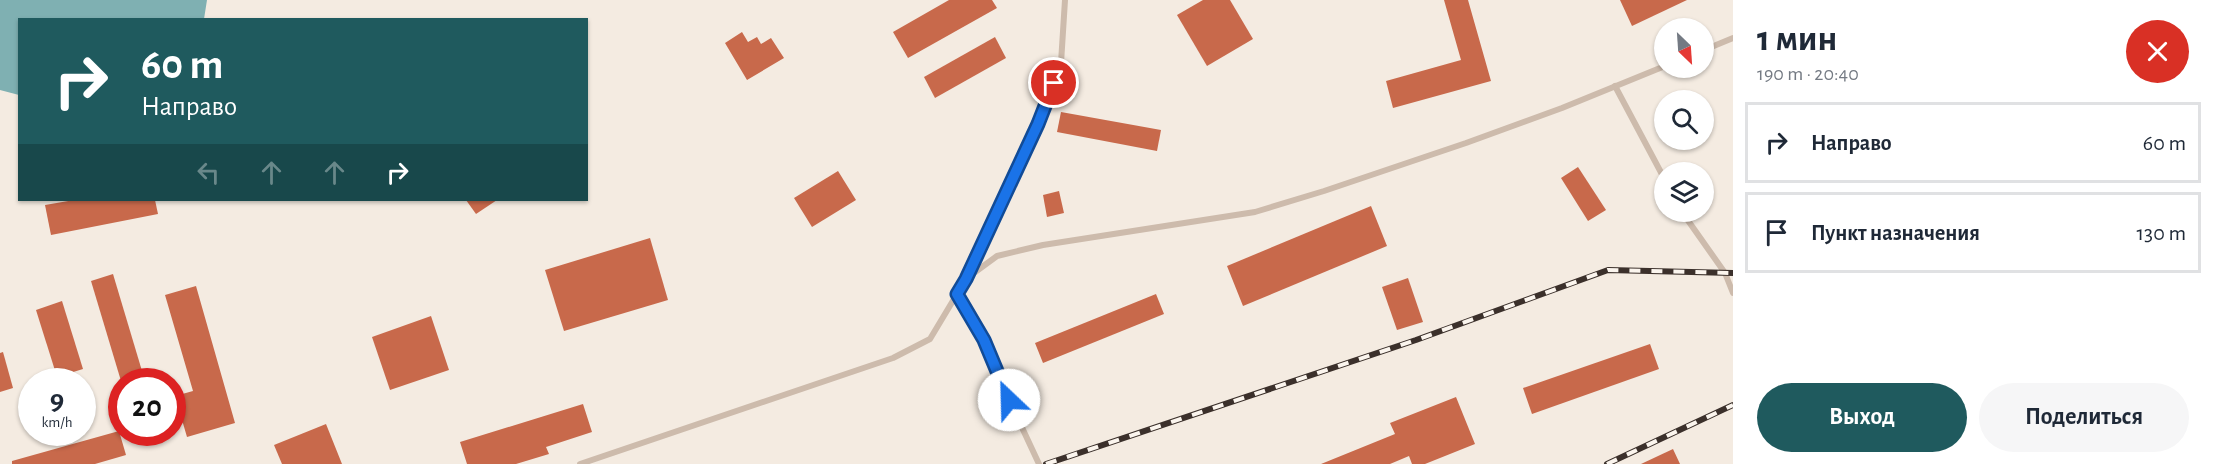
<!DOCTYPE html>
<html lang="ru">
<head>
<meta charset="utf-8">
<style>
	:root { --surface:#fff; --page:#f6f6f7; --text:#1f2937; --muted:#747a83; --line:#e0e1e3; --accent:#1f5a5e }
	body { margin:0; font-family:"Alegreya Sans",sans-serif; background:var(--page); color:var(--text); height:100vh; display:flex; flex-direction:column; font-size:22px; white-space:nowrap }
	* { box-sizing:border-box; margin:0 }
	p { font-size:20px; color:var(--muted) }
	.icon { flex:none; width:33px; height:33px; fill:none; stroke:currentColor; stroke-width:2; stroke-linecap:round; stroke-linejoin:round }
	.map { position:relative; flex:1; overflow:hidden }
	.sheet { display:flex; flex-direction:column; background:var(--surface); width:480px }
	.sheet>* { flex:none }
	.top-card { position:absolute; left:18px; top:18px; width:570px; height:183px; border-radius:0px; box-shadow:0 2px 4px #0004; background:#1f5a5e; color:#fff; overflow:hidden }
	.needle { width:39px; rotate:155deg }
	.controls { position:absolute; left:1654px; top:18px; display:grid; gap:12px }
	.controls a { display:grid; place-items:center; width:60px; height:60px; border-radius:50%; background:var(--surface); box-shadow:0 2px 4px #0004; font-size:30px }
	.speed { position:absolute; left:18px; top:368px; display:flex; gap:12px; font-size:30px; font-weight:700; text-align:center }
	.speed>* { display:grid; place-content:center; width:78px; height:78px; border-radius:50%; background:var(--surface); box-shadow:0 2px 4px #0004; line-height:1 }
	.speed small { font-size:15px; font-weight:400 }
	.speed .limit { border:9px solid #d22; background:#fff; color:#111 }
	.pin { position:absolute; display:grid; place-items:center; width:51px; height:51px; color:#fff; margin:-26px; border:3px solid #fff; border-radius:50%; box-shadow:0 2px 6px #0007 }
	.me { position:absolute; width:66px; margin:-33px; rotate:336deg; stroke-linejoin:round; filter:drop-shadow(0 0 4px #0008) }
	.turn { display:flex; align-items:center; gap:21px; height:126px; padding:0 24px; font-size:27px }
	.turn .icon { width:78px; height:78px; stroke-width:2.5 }
	.turn b { display:block; font-size:42px; line-height:51px }
	.lanes { display:flex; align-items:center; height:57px; padding:0 24px; background:#0003; justify-content:center; gap:30px; direction:ltr }
	.lanes .off { opacity:.35 }
	.round { display:grid; place-items:center; flex:none; width:63px; height:63px; border-radius:32px; background:var(--page) }
	.headline { display:flex; align-items:center; justify-content:space-between; height:102px; padding:0 24px }
	h1 { font-size:36px; font-weight:600; line-height:45px }
	.action { display:flex; gap:12px; margin-top:auto; padding:12px 24px }
	.action a { flex:1; height:69px; border-radius:36px; background:var(--accent); color:#fff; font-size:24px; font-weight:600; line-height:69px; text-align:center }
	.action a+a { background:var(--page); color:var(--text) }
	ul { padding:0; list-style:none }
	li { display:flex; align-items:center; gap:18px; height:81px; margin:0 12px 9px; padding:0 12px; border:3px solid var(--line); border-radius:0px }
	li div { flex:1 }
	li b { display:block; font-size:22px }
	li em { font-style:normal }
	main { display:flex; flex:1; min-height:0 }
	.map>svg:first-child { display:block }
	.water { fill:#7fb0b2 }
	.building { fill:#c8694b }
	.lines { fill:none; stroke-linecap:round; stroke-linejoin:round }
	.service { stroke:#cdbbac; stroke-width:6 }
	.rail-casing { stroke:#3b302b; stroke-width:6 }
	.rail { stroke:#fbf5ee; stroke-width:4; stroke-dasharray:11; stroke-linecap:butt }
	.route-casing { stroke:#114b97; stroke-width:15 }
	.route { stroke:#1a73e8; stroke-width:10 }
</style>
</head>
<body>
<main>
<div class="map">
<svg width="1733" height="464" viewBox="0 0 1733 464">
	<rect width="100%" height="100%" fill="#f4ebe1"/>
	<!-- water -->
	<polygon class="water" points="0,0 207,0 204,19 20,20 19,95 0,90"/>
	<!-- building -->
	<g class="building">
		<polygon points="949,0 992,0 997,8 908,58 893,32"/>
		<polygon points="1203,0 1230,0 1253,39 1207,66 1177,15"/>
		<polygon points="1444,0 1468,0 1491,81 1393,108 1386,81 1461,60"/>
		<polygon points="1620,0 1687,0 1632,26"/>
		<polygon points="742,32 748,42 757,37 761,44 771,38 784,58 747,80 725,43"/>
		<polygon points="995,37 1006,58 935,98 924,77"/>
		<polygon points="1061,112 1161,130 1157,151 1057,132"/>
		<polygon points="1578,167 1606,210 1588,221 1561,178"/>
		<polygon points="838,171 856,200 812,227 794,198"/>
		<polygon points="1059,191 1064,213 1047,217 1043,195"/>
		<polygon points="74,200 155,200 158,214 51,235 45,205"/>
		<polygon points="466,200 497,200 476,214"/>
		<polygon points="1371,206 1387,246 1243,306 1227,266"/>
		<polygon points="650,238 668,300 564,331 545,270"/>
		<polygon points="113,274 145,381 121,381 91,281"/>
		<polygon points="1408,278 1423,322 1397,330 1382,287"/>
		<polygon points="196,286 235,423 187,437 175,396 193,391 165,295"/>
		<polygon points="1156,294 1164,314 1043,363 1035,343"/>
		<polygon points="62,301 83,369 57,377 36,310"/>
		<polygon points="431,316 449,370 390,390 372,337"/>
		<polygon points="1650,344 1659,369 1532,414 1523,388"/>
		<polygon points="3,352 13,388 0,392 0,353"/>
		<polygon points="1456,397 1475,444 1425,464 1412,464 1409,456 1390,464 1321,464 1395,434 1390,423"/>
		<polygon points="583,404 592,432 546,447 549,454 516,464 467,464 460,442"/>
		<polygon points="326,424 342,464 282,464 274,445"/>
		<polygon points="119,431 126,455 95,464 12,464 12,461"/>
		<polygon points="1673,449 1680,464 1641,464"/>
	</g>
	<g class="lines">
		<!-- service -->
		<g class="service">
			<polyline points="1704,50 1733,38"/>
			<polyline points="1615,86 1665,180"/>
			<polyline points="1682,212 1725,273 1733,293"/>
			<polyline points="967,278 997,256 1043,245 1255,212 1324,191 1466,143 1562,108 1665,66"/>
			<polyline points="957,294 984,341 999,378 1039,464"/>
			<polyline points="580,464 893,358 930,339 966,279 1038,124 1061,63 1065,0"/>
		</g>
		<defs>
			<g id="rail">
				<polyline points="1046,464 1416,340 1608,270 1733,273"/>
				<polyline points="1607,464 1733,405"/>
			</g>
		</defs>
		<!-- rail casing -->
		<use href="#rail" class="rail-casing"/>
		<!-- rail -->
		<use href="#rail" class="rail"/>
	</g>
	<g class="lines">
		<defs>
			<polyline id="route" points="1009,400 984,340 957,294 966,279 1038,124 1054,83"/>
		</defs>
		<!-- route casing -->
		<use href="#route" class="route-casing"/>
		<!-- route -->
		<use href="#route" class="route"/>
	</g>
</svg>
<div class="controls">
<a><svg class="needle" viewBox="-14 -14 28 28"><path d="M0-13l5 13h-10z" fill="#e53935"/><path d="M0 13l5-13h-10z" fill="#747a83"/></svg></a>
<a><svg class="icon" aria-label="search" viewBox="0 0 24 24"><circle cx="10" cy="10" r="6"/><path d="M15 15l6 6"/></svg></a>
<a><svg class="icon" aria-label="layers" viewBox="0 0 24 24"><path d="M12 4l9 5-9 5-9-5zM3 14l9 5 9-5"/></svg></a>
</div>
<div class="speed"><div>9<small>km/h</small></div><div class="limit">20</div></div>
<div class="pin" style="left:1054px;top:83px;background:#d93025"><svg class="icon" aria-label="arrive" viewBox="0 0 24 24"><path d="M6 21V4h12l-3 4 3 4H6"/></svg></div>
<svg class="me" style="left:1009px;top:400px" viewBox="-20 -20 40 40"><circle r="19" fill="#fff"/><path d="M0-13L10 11 0 6-10 11z" fill="#1a73e8"/></svg>
<div class="top-card">
<div class="turn"><svg class="icon" aria-label="right" viewBox="0 0 24 24"><path d="M7 20v-9h11M14 6l5 5-5 5"/></svg><div><b>60 m</b>Направо</div></div>
<div class="lanes"><svg class="icon off" aria-label="left" viewBox="0 0 24 24"><path d="M17 20v-9H6M10 6l-5 5 5 5"/></svg><svg class="icon off" aria-label="ahead" viewBox="0 0 24 24"><path d="M12 20V5M6 11l6-6 6 6"/></svg><svg class="icon off" aria-label="ahead" viewBox="0 0 24 24"><path d="M12 20V5M6 11l6-6 6 6"/></svg><svg class="icon" aria-label="right" viewBox="0 0 24 24"><path d="M7 20v-9h11M14 6l5 5-5 5"/></svg></div>
</div>
</div>
<section class="sheet">
<div class="headline"><div><h1>1 мин</h1><p>190 m · 20:40</p></div><a class="round" style="background:#d93025;color:#fff"><svg class="icon" aria-label="close" viewBox="0 0 24 24"><path d="M6 6l12 12M18 6L6 18"/></svg></a></div>
<ul>
<li><svg class="icon" aria-label="right" viewBox="0 0 24 24"><path d="M7 20v-9h11M14 6l5 5-5 5"/></svg><div><b>Направо</b></div><em>60 m</em></li>
<li><svg class="icon" aria-label="arrive" viewBox="0 0 24 24"><path d="M6 21V4h12l-3 4 3 4H6"/></svg><div><b>Пункт назначения</b></div><em>130 m</em></li>
</ul>
<div class="action"><a>Выход</a><a>Поделиться</a></div>
</section>
</main>
</body>
</html>
